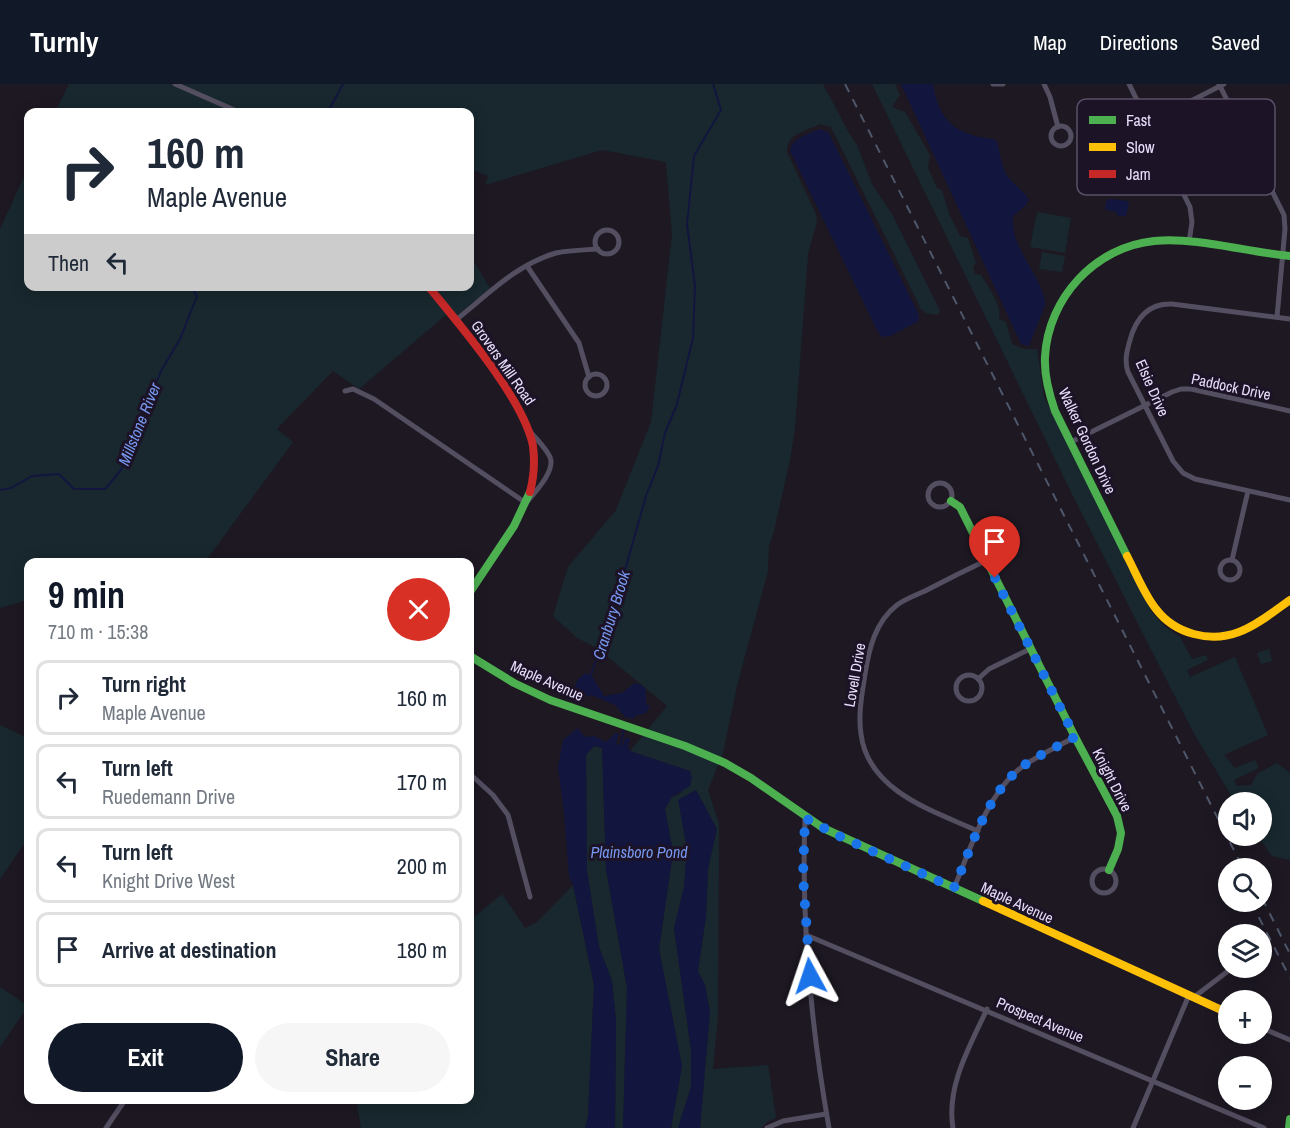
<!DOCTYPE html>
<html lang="en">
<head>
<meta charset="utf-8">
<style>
	:root { --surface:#fff; --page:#f6f6f7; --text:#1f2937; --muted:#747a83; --line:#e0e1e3; --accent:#111827 }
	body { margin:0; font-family:"Archivo Narrow",sans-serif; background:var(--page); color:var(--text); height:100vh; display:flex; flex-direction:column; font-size:22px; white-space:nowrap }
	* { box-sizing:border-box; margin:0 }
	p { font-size:20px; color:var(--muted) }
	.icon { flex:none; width:33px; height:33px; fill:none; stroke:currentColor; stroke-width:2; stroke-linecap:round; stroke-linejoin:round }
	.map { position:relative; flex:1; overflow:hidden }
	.side { position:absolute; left:24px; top:474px; width:450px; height:546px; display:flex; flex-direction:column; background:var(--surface); border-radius:12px; box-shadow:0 3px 15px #0003 }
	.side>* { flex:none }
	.top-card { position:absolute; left:24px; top:24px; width:450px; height:183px; border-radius:12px; box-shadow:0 3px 15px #0003; background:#fff; color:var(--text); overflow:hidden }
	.tools { position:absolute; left:1218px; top:708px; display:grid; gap:12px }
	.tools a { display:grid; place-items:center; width:54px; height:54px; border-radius:50%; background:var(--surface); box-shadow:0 3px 15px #0003; font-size:30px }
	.pin { position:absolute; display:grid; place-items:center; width:51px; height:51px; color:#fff; margin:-62px -26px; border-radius:50% 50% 50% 0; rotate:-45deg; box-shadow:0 0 6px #0007 }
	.pin .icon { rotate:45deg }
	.me { position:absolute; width:66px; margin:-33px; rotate:355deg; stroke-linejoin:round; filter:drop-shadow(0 0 4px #0008) }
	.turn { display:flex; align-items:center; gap:21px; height:126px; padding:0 24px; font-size:27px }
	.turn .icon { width:78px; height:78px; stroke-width:2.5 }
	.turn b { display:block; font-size:42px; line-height:51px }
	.then { display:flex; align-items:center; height:57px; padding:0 24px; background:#0003; gap:12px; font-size:22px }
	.round { display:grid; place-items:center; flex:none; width:63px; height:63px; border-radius:32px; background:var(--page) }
	.overview { display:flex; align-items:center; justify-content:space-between; height:102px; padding:0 24px }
	h1 { font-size:36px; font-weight:800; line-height:45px; color:var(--accent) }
	.button { display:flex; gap:12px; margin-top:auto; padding:12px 24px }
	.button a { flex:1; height:69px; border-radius:36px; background:var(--accent); color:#fff; font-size:24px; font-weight:800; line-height:69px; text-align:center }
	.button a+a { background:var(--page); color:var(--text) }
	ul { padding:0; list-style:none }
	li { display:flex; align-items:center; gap:18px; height:75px; margin:0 12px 9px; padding:0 12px; border:3px solid var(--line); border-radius:12px }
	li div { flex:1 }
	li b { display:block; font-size:22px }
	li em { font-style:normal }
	header { display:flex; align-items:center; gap:36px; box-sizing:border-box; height:84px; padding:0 30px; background:var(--accent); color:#fff }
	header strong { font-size:28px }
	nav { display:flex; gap:33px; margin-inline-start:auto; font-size:21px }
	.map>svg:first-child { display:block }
	.green { fill:#18282e }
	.water { fill:#12163f }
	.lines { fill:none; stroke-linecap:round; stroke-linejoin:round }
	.stream { stroke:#12163f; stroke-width:2 }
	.street { stroke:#544e61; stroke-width:5 }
	.fast { stroke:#4caf50; stroke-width:8 }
	.slow { stroke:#ffc107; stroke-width:8 }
	.jam { stroke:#c62828; stroke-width:8 }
	.rail { stroke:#4f576a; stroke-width:2; stroke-dasharray:9 8; stroke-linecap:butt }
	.route { stroke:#1a73e8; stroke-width:10; stroke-dasharray:0 18 }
	.labels { text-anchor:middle; stroke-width:6; stroke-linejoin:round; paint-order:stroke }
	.street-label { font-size:15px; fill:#e8ddfb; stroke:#1c1327 }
	.water-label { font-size:16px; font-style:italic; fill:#7797ef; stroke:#1c1327 }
	.key { fill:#1c1327; stroke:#595067; stroke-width:1.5 }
	.key-label { font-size:16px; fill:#e8ddfb }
</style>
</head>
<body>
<header>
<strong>Turnly</strong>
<nav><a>Map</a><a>Directions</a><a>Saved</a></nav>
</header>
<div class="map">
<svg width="1290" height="1044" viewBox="0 0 1290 1044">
	<rect width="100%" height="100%" fill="#1d1822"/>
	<!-- green -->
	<g class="green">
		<path d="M69 0H823L849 49 857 61 872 100 892 130 940 227 938 231 926 229 921 225 831 43 820 40C807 47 786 49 787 68L816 130 817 137 808 170 795 344 790 376 774 447 769 462 768 487 737 602 723 669 708 706 719 740 718 931 713 985 768 981 776 1034 767 1038 761 1044H700L710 928 705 901 698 887 706 832 708 785 717 745 696 706 679 716 687 765 684 803 674 844 691 966V1003L678 1044H671L682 982 659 865 673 768 665 725 672 713 680 710 690 687 630 667 667 622 597 564 577 554 553 532 568 483 616 426 651 338 672 150 666 78 602 66 485 101 488 92 470 85V28H55Z"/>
		<path d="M872 0H895L900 11 892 23 905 28 930 71 928 84 937 104 942 106 949 130 960 152 968 154 976 179 973 183 975 190 981 191C989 205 1002 220 999 235L1006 238 1012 260 1024 265H1037L1044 313 1151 527 1164 542 1180 553 1192 575 1206 571 1208 576 1187 586 1190 593 1235 573 1268 651 1224 671 1235 684 1255 676 1259 684 1234 696 1237 702 1251 701 1258 689 1277 679 1290 689V776L1272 772 1258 752H1262V718H1235L1192 646 1072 410Z"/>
		<polygon points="28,84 28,202 470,202 470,171 490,204 451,237 447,230 359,305 333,287 277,345 293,358 205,478 28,478 28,516 0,524 0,145"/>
		<polygon points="1037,128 1071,134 1065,169 1030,163"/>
		<polygon points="1042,168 1065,172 1062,188 1039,185"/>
		<polygon points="1269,565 1272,577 1261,580 1257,569"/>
		<polygon points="0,641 28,654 28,754 0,795"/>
		<polygon points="594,662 602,664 606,785 627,904 623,1044 615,1044 616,937 612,897 599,863 587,787 586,671"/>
		<polygon points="573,801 594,901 588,1032 585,1044 361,1044 356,1016 470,1016 470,832 473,834 502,810 525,844 537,838"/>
		<polygon points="0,903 28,922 0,963"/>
	</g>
	<!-- water -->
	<g class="water">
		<path d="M901 0H933C937 25 946 43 972 51 980 54 988 53 996 56 1001 67 1000 79 1006 90 1012 100 1024 106 1029 116L1026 121 1013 132C1010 163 1038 187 1045 216V221L1029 262 1021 260Z"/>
		<path d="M820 45 829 49 918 229 919 234 917 238 890 252 882 253 877 246 790 67C792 54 808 50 820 45Z"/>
		<polygon points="1109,115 1128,117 1129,120 1126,132 1118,132 1116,128 1105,125 1106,118"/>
		<polygon points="586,589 592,592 604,612 622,609 635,599 642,601 646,606 646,620 650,622 646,629 635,632 633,635 625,633 615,621 591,611 586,613 585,608 574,604 578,595"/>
		<polygon points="578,644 585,653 594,652 606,658 616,649 619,650 616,660 622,662 626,653 630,655 628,662 630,667 690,687 692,694 690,702 672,713 665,725 673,768 659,865 682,982 671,1044 623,1044 627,904 606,785 602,664 594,662 586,671 587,787 599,863 612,897 616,937 615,1044 585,1044 588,1032 594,901 573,801 569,792 564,729 558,683 563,656"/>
		<polygon points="696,706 717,745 708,785 706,832 698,887 705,901 710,928 700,1044 678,1044 691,1003 691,966 674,844 684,803 687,765 678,716"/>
	</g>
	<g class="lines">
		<!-- stream -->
		<g class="stream">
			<polyline points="328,28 343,0"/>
			<polyline points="0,406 11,404 32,392 59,390 74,405 105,405 121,386 161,287 180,255 197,212 191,202"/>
			<polyline points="590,594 623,493 646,412 658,382 665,349 677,320 693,254 695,202 687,140 694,72 721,26 713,0"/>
			<polyline points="620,663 624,646"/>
		</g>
		<!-- street -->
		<g class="street">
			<polyline points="175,0 239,28"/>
			<polyline points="993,0 1003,0"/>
			<polyline points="1044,0 1050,13 1058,43"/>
			<polyline points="1129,0 1190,123 1192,138 1189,158"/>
			<polyline points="1219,0 1284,131 1285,145 1277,233"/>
			<polyline points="1148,39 1224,0"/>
			<circle cx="1061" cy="52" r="10"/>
			<circle cx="607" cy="158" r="12"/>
			<polyline points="527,182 579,259 589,293"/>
			<path d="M1290 235 1172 220C1148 219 1136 234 1130 256 1127 267 1124 276 1128 288L1173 377 1183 389 1195 395 1290 416"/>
			<path d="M456 236C487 211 517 180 556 169 570 166 584 166 598 165"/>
			<circle cx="596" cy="301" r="11"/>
			<path d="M345 307 353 305 374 315 526 419C534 409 556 387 550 373 546 364 536 355 529 346"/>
			<polyline points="1071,358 1172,308 1181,305 1191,305 1290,327"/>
			<circle cx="940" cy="411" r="12"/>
			<circle cx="1230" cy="486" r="10"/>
			<polyline points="1232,476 1248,407"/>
			<circle cx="969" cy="604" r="13"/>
			<polyline points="978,595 989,585 1030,565"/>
			<polyline points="470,690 493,711 508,731 530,813"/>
			<path d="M805 734C801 837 811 942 829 1044"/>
			<path d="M978 747C933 727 868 707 861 650 858 630 862 610 865 590 869 565 875 538 897 521 905 515 916 511 925 507 946 496 966 486 987 476"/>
			<circle cx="1104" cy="797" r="12"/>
			<path d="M954 804C970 766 986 713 1018 686 1034 673 1057 663 1075 653"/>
			<polyline points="806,851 1264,1044"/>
			<polyline points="1194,913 1232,884"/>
			<polyline points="1262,944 1290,956"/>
			<polyline points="106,1044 125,1016"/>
			<polyline points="767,1044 783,1037 826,1030"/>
			<path d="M953 1044C946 1002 970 962 987 925"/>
			<polyline points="1133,1044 1189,911"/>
		</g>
		<!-- fast -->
		<g class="fast">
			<polyline points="951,417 960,423 1075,653 1117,732 1121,749 1118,765 1109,786"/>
			<path d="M1127 472 1055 327C1049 310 1044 292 1045 273 1048 214 1095 163 1154 157 1199 153 1245 168 1290 172"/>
			<polyline points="470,508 514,442 530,408"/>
			<polyline points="470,572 514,599 550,616 685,662 725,679 751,694 823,744 983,817"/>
			<polyline points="1289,1044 1290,1035"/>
		</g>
		<!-- slow -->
		<g class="slow">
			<path d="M1127 472C1136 489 1144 510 1156 525 1175 550 1210 559 1239 548 1258 541 1274 527 1290 516"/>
			<polyline points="983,817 1228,929"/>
		</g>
		<!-- jam -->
		<path class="jam" d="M428 202C459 240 524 315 533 362 535 378 534 393 530 408"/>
		<!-- rail -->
		<g class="rail">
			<polyline points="845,0 1243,784"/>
			<polyline points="1262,814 1290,870"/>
			<polyline points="1251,818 1290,894"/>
		</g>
	</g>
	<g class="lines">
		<!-- route -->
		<path class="route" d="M810 892 803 792 805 734 841 753 954 804C971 765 985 715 1018 686 1034 673 1057 663 1075 653L995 494"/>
	</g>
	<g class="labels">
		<!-- street labels -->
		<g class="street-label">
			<text transform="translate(503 279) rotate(55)" y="5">Grovers Mill Road</text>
			<text transform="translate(1231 303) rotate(12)" y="5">Paddock Drive</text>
			<text transform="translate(1152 304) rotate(66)" y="5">Elsie Drive</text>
			<text transform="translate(1087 357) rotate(65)" y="5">Walker Gordon Drive</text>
			<text transform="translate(855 591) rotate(-80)" y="5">Lovell Drive</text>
			<text transform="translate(547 597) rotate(24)" y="5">Maple Avenue</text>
			<text transform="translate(1112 696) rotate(63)" y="5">Knight Drive</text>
			<text transform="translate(1017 819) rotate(25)" y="5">Maple Avenue</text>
			<text transform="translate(1040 936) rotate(23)" y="5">Prospect Avenue</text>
		</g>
		<!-- water labels -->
		<g class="water-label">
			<text transform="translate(139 340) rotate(-68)" y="6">Millstone River</text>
			<text transform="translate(611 531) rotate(-73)" y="6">Cranbury Brook</text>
			<text x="639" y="774">Plainsboro Pond</text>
		</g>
	</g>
	<!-- legend -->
	<rect x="1077" y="15" width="198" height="96" rx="9" class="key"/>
	<rect x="1089" y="32" width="27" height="8" fill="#4caf50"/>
	<rect x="1089" y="59" width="27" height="8" fill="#ffc107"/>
	<rect x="1089" y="86" width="27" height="8" fill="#c62828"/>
	<g class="key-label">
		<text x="1126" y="42">Fast</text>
		<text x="1126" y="69">Slow</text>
		<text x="1126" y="96">Jam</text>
	</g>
</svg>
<div class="tools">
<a><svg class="icon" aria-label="sound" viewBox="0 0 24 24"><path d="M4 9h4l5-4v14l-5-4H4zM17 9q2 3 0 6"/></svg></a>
<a><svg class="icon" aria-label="search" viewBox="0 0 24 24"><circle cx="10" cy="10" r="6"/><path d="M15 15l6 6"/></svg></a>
<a><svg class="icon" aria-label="layers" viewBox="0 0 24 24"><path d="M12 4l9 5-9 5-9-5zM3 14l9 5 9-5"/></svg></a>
<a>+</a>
<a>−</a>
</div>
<div class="pin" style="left:995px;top:494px;background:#d93025"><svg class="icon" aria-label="arrive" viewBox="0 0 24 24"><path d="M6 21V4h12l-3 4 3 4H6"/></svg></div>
<svg class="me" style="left:810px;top:892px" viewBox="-20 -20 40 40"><path d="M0-17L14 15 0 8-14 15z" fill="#1a73e8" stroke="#fff" stroke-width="4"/></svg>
<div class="top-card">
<div class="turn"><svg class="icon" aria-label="right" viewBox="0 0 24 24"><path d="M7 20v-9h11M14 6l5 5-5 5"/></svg><div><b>160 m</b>Maple Avenue</div></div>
<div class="then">Then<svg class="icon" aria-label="left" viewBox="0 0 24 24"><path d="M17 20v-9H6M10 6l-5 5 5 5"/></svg></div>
</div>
<section class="side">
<div class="overview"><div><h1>9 min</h1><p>710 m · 15:38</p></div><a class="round" style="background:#d93025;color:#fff"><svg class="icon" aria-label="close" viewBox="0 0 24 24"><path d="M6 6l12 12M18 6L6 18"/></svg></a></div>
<ul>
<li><svg class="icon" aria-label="right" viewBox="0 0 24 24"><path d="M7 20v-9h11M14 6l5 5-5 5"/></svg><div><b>Turn right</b><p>Maple Avenue</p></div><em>160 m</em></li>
<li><svg class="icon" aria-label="left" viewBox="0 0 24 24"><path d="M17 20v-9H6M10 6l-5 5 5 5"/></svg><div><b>Turn left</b><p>Ruedemann Drive</p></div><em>170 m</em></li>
<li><svg class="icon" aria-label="left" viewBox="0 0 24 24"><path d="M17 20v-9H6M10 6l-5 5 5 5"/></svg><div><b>Turn left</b><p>Knight Drive West</p></div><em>200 m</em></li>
<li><svg class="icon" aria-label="arrive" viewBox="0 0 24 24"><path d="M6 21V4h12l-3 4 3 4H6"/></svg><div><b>Arrive at destination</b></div><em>180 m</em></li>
</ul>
<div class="button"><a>Exit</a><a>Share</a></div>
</section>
</div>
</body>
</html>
